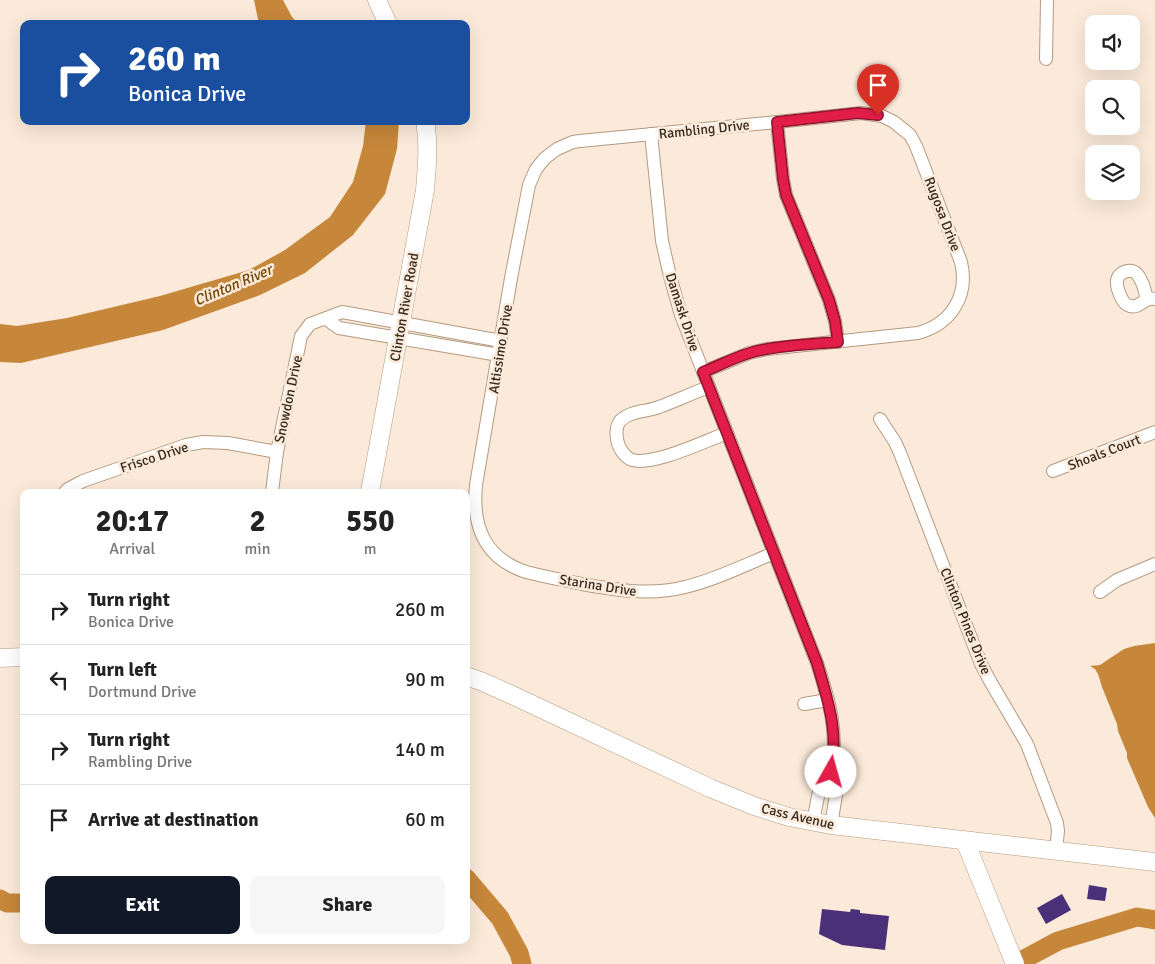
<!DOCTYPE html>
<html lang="en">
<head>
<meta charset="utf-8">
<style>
	:root { --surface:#fff; --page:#f6f6f6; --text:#222; --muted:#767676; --line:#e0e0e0; --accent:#111827 }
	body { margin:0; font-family:Signika,sans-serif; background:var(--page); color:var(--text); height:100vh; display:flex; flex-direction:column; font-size:19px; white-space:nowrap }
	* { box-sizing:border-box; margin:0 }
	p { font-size:16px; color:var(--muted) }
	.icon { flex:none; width:28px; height:28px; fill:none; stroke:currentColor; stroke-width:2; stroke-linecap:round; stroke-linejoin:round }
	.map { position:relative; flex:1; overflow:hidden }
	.details { position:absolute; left:20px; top:489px; width:450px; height:455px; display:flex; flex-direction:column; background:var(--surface); border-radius:10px; box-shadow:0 5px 20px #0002 }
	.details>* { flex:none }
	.hud { position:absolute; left:20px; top:20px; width:450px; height:105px; border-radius:10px; box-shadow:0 5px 20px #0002; background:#1a4fa0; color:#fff; overflow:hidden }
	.buttons { position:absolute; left:1085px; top:15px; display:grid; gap:10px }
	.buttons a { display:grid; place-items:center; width:55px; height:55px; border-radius:10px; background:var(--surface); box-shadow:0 5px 20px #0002; font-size:25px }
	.pin { position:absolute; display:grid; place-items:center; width:42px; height:42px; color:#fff; margin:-51px -21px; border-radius:50% 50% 50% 0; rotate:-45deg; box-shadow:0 0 5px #0007 }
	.pin .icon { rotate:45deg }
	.me { position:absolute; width:55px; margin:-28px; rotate:7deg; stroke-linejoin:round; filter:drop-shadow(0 0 4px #0008) }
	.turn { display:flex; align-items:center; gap:18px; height:105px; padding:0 25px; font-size:22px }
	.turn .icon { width:65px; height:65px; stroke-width:2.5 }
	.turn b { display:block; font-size:35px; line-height:42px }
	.eta { display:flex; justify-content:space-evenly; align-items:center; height:85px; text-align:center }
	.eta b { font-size:30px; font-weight:800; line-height:35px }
	.action { display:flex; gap:10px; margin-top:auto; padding:10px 25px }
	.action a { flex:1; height:58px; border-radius:10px; background:var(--accent); color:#fff; font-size:20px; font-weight:800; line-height:58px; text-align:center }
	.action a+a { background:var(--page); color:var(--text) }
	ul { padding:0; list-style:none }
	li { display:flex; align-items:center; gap:15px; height:70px; padding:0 25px; border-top:1px solid var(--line) }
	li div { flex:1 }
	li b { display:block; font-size:19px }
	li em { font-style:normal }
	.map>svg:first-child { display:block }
	.water { fill:#c6873a }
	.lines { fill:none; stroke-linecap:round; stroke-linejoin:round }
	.river { stroke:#c6873a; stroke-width:19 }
	.building { fill:#4a3079 }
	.street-casing { stroke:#b49a7f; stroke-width:14 }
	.secondary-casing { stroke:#b49a7f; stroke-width:19 }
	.street { stroke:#fff; stroke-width:12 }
	.secondary { stroke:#fff; stroke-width:18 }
	.route-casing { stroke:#92132f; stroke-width:12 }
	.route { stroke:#e11d48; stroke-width:9 }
	.labels { text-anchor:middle; stroke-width:5; stroke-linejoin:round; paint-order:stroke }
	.street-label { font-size:14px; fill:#352a1f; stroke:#fbead9 }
	.water-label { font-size:15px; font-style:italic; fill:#704508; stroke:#fbead9 }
</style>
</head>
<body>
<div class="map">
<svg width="1155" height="964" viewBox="0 0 1155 964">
	<rect width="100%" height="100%" fill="#fbead9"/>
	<!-- water -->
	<g class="water">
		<polygon points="254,0 283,0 292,17 299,24 259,24"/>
		<polygon points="366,121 399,121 397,149 385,194 353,235 305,273 260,295 163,330 21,363 0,362 0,324 17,326 67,318 160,296 249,270 285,250 330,217 353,182 363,146"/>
		<polygon points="1155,643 1155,818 1148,807 1127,758 1127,753 1118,731 1117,724 1102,687 1098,674 1095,669 1090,666 1100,665 1124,649 1134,646"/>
	</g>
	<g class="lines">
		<!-- river -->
		<g class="river">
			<polyline points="466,878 500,918 519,953 522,964"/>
			<polyline points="0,899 7,903 24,903"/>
			<polyline points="1015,964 1058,941 1137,917 1155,920"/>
		</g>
	</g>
	<!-- building -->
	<g class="building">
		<polygon points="1089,885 1107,888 1105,901 1087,899"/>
		<polygon points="1062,894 1071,910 1046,924 1037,908"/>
		<polygon points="822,909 850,912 851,909 860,910 860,913 889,916 885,950 842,945 819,934"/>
	</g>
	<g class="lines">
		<defs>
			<g id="street">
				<polyline points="1046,59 1047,0"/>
				<polyline points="777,122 783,179 786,195 829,300 835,321 838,342"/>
				<path d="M651 134 662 241 670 276 681 315 817 663C829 700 839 733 831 772L838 783 831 825"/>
				<path d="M1146 299C1146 292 1142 279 1136 273 1130 268 1119 272 1117 280 1116 285 1118 290 1120 295 1122 300 1125 305 1130 306 1141 309 1143 296 1155 299"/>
				<polyline points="326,319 339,328 499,355"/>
				<path d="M703 372 749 353 767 349 918 333C951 324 969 296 961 262L916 146 910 135 894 122 882 116 861 113 777 122 580 141 573 142 557 149 545 158 536 169 529 185 511 278 476 485C472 526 484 558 526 572 545 577 563 580 582 584 616 590 650 596 685 587 715 580 745 565 774 553"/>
				<path d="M709 387C692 393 676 401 659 407 647 412 631 410 620 421 616 426 616 433 617 439 618 447 624 457 632 460 654 466 705 441 727 433"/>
				<polyline points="880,419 895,442 900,453 981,664 990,681 1027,744 1057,823 1058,831 1056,850"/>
				<polyline points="1053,471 1155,432"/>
				<polyline points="65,492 68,489 83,481 186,445 203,442 228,443 277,452"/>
				<polyline points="272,492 277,452 299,346 301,336 310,324 342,312 501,341"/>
				<polyline points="1100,592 1117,580 1155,564"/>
				<polyline points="804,704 828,700"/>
				<polyline points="813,822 821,781 831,772"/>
			</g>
			<g id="secondary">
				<polyline points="377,0 388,24"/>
				<path d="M370 492 425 190C427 167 429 144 425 121"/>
				<polyline points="0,658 24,657"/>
				<polyline points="466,676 483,682 512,695 710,788 754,806 789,817 831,825 1155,862"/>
				<polyline points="965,841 1015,964"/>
			</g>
		</defs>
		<!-- street casing -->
		<use href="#street" class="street-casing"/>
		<!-- secondary casing -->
		<use href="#secondary" class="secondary-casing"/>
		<!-- street -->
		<use href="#street" class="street"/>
		<!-- secondary -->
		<use href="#secondary" class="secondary"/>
	</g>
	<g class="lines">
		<defs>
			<path id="route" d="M831 772C839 732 828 701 817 663L703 372C721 365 739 355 757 351 783 345 811 344 838 342L835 321 829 300 786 195 783 179 777 122 858 113 878 115"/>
		</defs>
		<!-- route casing -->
		<use href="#route" class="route-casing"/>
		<!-- route -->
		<use href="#route" class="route"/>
	</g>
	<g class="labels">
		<!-- street labels -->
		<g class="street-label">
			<text transform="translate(704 129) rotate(-6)" y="5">Rambling Drive</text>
			<text transform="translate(943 214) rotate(69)" y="5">Rugosa Drive</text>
			<text transform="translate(404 307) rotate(-80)" y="5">Clinton River Road</text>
			<text transform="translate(683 312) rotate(72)" y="5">Damask Drive</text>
			<text transform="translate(500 349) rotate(-81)" y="5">Altissimo Drive</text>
			<text transform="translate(288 399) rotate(-78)" y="5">Snowdon Drive</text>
			<text transform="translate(1104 452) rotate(-21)" y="5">Shoals Court</text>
			<text transform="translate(154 457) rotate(-18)" y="5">Frisco Drive</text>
			<text transform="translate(598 585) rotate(9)" y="5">Starina Drive</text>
			<text transform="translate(966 621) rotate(68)" y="5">Clinton Pines Drive</text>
			<text transform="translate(798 816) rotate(13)" y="5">Cass Avenue</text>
		</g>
		<!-- water labels -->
		<g class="water-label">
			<text transform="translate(233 285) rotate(-23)" y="5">Clinton River</text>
		</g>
	</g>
</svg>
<div class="buttons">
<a><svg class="icon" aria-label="sound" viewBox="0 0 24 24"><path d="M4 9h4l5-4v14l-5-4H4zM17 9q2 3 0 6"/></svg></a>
<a><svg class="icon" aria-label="search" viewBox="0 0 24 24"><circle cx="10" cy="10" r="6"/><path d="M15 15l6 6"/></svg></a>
<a><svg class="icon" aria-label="layers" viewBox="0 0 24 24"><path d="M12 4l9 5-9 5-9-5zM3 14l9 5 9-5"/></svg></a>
</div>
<div class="pin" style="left:878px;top:115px;background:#d93025"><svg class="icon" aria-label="arrive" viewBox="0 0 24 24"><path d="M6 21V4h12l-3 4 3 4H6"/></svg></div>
<svg class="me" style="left:831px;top:772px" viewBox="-20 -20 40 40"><circle r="19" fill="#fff"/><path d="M0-13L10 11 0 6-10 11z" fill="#e11d48"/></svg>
<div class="hud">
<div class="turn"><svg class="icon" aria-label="right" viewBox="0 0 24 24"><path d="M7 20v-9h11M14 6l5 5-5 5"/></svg><div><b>260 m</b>Bonica Drive</div></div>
</div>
<section class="details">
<div class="eta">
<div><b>20:17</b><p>Arrival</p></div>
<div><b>2</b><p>min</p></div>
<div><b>550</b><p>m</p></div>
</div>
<ul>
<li><svg class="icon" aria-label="right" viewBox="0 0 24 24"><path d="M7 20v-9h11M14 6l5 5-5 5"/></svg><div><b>Turn right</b><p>Bonica Drive</p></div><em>260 m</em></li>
<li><svg class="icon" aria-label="left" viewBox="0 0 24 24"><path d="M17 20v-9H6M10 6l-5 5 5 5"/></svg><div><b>Turn left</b><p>Dortmund Drive</p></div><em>90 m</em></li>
<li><svg class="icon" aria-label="right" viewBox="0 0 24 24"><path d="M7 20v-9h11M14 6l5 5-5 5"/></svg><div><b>Turn right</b><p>Rambling Drive</p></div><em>140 m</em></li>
<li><svg class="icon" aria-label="arrive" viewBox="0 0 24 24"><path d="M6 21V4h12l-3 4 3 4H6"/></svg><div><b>Arrive at destination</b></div><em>60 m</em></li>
</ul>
<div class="action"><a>Exit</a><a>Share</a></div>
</section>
</div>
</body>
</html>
